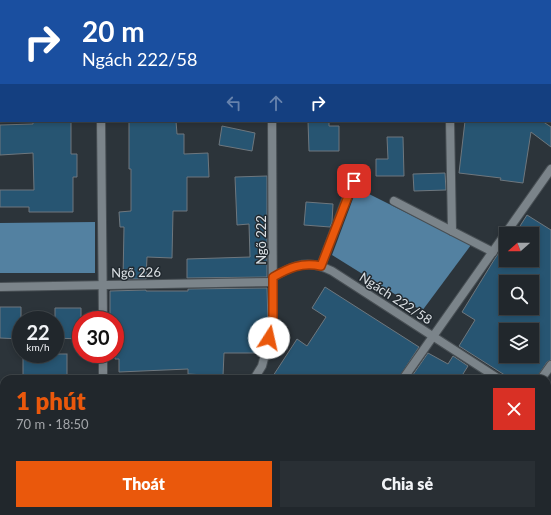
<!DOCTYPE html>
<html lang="vi">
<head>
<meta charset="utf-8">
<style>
	:root { --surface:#21272c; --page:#292f34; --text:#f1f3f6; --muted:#a2a5a9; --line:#3e4448; --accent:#ea580c }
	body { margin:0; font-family:Lato,sans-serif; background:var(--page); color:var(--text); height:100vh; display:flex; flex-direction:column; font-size:15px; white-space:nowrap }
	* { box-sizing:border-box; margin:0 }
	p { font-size:13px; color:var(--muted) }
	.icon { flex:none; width:22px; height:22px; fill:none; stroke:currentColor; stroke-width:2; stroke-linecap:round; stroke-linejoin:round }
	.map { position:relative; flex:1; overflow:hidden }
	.panel { position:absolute; left:0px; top:375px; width:551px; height:140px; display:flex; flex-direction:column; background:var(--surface); border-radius:12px 12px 0 0; box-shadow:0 2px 6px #0003,0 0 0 1px var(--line) }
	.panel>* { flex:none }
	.banner { position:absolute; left:0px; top:0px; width:551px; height:122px; box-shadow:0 2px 6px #0003,0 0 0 1px var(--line); background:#1a4fa0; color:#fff; overflow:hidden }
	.needle { width:26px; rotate:249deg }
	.controls { position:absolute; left:499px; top:227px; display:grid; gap:8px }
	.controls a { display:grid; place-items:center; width:40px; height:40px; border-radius:0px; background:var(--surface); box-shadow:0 2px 6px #0003,0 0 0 1px var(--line); font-size:20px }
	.speed { position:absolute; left:12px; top:311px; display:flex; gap:8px; font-size:20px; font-weight:700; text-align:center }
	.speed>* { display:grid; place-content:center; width:52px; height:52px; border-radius:50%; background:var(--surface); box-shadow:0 2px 6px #0003,0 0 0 1px var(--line); line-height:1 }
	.speed small { font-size:10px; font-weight:400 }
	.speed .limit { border:6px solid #d22; background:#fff; color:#111 }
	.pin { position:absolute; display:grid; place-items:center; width:34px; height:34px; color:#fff; margin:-17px; border-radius:8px; box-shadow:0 2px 6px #0006 }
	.me { position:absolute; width:44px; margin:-22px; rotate:10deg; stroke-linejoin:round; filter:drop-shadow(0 0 3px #0008) }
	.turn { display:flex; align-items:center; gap:14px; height:84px; padding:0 16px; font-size:18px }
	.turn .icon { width:52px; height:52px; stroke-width:2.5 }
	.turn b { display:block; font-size:28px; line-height:34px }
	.lanes { display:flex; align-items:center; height:38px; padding:0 16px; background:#0003; justify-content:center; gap:20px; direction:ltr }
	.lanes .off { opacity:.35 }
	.round { display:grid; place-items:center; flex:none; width:42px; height:42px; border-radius:0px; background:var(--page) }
	.head { display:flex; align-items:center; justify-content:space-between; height:68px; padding:0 16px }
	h1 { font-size:24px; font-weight:800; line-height:30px; color:var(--accent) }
	.cta { display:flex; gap:8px; margin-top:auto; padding:8px 16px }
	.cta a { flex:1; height:46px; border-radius:0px; background:var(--accent); color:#fff; font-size:16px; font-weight:800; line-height:46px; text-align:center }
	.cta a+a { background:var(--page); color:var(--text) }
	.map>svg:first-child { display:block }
	.water { fill:#5381a1 }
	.building { fill:#275572; stroke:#6e777e; fill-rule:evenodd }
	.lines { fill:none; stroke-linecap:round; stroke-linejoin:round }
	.lane-casing { stroke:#484f54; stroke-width:10 }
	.street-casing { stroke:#484f54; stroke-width:10 }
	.lane { stroke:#7b848a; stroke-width:8 }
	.street { stroke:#7b848a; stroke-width:8 }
	.route-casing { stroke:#983908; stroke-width:10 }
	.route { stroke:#ea580c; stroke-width:7 }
	.labels { text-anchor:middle; stroke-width:3; stroke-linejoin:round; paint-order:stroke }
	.street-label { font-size:13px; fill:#dce1e5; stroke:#222a30 }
</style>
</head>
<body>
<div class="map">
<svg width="551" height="515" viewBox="0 0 551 515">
	<rect width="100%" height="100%" fill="#2c343a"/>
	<!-- water -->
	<g class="water">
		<polygon points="357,188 471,245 422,311 332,255"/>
		<polygon points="95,222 95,273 0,273 0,223"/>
	</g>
	<!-- building -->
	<g class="building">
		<polygon points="33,121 71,121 71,154 77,154 77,177 73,177 73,212 29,212 29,207 0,207 0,190 34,190 33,153 0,155 0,125 33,124"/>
		<polygon points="129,121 176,121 177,134 184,134 184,154 208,153 209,177 187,177 187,211 173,211 172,258 147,257 146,279 123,279 124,227 120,227 119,212 131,211 131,169 129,169"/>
		<polygon points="308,121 329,121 329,126 339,126 339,151 309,151"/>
		<polygon points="465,121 542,121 551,127 551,147 531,132 523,183 500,180 501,178 459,173"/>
		<polygon points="222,126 255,133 252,151 219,145"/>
		<polygon points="387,137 403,137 404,176 376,176 376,159 388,159"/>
		<polygon points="445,173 446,190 414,191 413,174"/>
		<polygon points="267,176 267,277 187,278 187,259 250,257 249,224 237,225 235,177"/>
		<polygon points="306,202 333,204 332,222 330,227 304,225"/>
		<path d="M527 215 551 230V360L547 362 536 379H511L459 346 475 320 462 312 494 260 504 245 506 246V260H532V234H515ZM506 282H532V308H506ZM506 330H532V356H506Z"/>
		<polygon points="325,287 419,347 398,379 271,379 297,339 307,346 326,317 312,308"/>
		<polygon points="267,288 268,323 260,353 224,353 223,376 188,374 188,369 119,372 119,359 115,359 115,320 110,320 110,291 146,290 146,291 188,291 188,289"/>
		<polygon points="0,307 21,307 21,339 0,338"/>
		<polygon points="55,308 81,308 81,339 55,338"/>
		<polygon points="428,353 448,364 453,356 468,366 463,374 471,379 410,379"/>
		<rect x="23" y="354" width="44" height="25"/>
	</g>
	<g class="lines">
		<defs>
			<g id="lane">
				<polyline points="100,0 100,1"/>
				<polyline points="447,0 447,1"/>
				<polyline points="550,84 551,84"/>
				<polyline points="101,121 103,320"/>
				<polyline points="450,121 452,231 493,252"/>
				<polyline points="394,201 452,231"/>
				<polyline points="321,266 353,181"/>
				<polyline points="103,354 103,379"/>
				<polyline points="403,379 551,169"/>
				<polyline points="541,379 551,365"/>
				<polyline points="0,444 4,444"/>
				<polyline points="104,511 104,515"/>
				<polyline points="211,511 218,515"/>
				<polyline points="308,515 311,511"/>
				<polyline points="449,515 451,511"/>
			</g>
			<g id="street">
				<polyline points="272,0 272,1"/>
				<path d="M273 277C296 264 308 259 332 271L499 379"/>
				<polyline points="0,287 273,282"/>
				<polyline points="254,379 262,366 273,324 272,121"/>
				<polyline points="547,410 551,412"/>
				<polyline points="160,515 163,511"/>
			</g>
		</defs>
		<!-- lane casing -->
		<use href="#lane" class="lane-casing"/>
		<!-- street casing -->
		<use href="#street" class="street-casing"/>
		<!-- lane -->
		<use href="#lane" class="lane"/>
		<!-- street -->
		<use href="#street" class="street"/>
	</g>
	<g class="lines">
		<defs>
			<path id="route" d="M269 338 273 324V277C289 268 301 262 321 266L354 181"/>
		</defs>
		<!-- route casing -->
		<use href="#route" class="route-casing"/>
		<!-- route -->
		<use href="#route" class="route"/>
	</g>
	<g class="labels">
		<!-- street labels -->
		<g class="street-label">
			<text transform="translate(261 240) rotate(-90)" y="5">Ngõ 222</text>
			<text transform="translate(136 272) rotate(-1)" y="5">Ngõ 226</text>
			<text transform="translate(396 298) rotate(33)" y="5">Ngách 222/58</text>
		</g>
	</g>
</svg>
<div class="controls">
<a><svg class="needle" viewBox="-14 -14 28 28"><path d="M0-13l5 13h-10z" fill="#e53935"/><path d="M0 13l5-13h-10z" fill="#a2a5a9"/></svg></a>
<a><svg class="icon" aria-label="search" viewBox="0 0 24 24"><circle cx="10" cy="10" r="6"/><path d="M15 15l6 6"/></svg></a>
<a><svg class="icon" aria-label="layers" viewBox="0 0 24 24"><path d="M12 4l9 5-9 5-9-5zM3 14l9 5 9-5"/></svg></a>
</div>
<div class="speed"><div>22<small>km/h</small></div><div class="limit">30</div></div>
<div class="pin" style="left:354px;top:181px;background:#d93025"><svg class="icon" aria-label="arrive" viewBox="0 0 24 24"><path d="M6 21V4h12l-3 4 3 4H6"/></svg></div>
<svg class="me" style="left:269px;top:338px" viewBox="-20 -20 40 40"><circle r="19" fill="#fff"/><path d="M0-13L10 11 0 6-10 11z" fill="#ea580c"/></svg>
<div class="banner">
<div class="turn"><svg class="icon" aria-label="right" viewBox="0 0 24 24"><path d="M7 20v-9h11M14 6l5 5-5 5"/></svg><div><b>20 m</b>Ngách 222/58</div></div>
<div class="lanes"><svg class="icon off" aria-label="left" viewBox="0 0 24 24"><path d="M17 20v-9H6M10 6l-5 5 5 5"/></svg><svg class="icon off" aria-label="ahead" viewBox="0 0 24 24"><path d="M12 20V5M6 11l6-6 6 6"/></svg><svg class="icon" aria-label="right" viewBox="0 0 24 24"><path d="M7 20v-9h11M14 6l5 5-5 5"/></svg></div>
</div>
<section class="panel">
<div class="head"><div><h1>1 phút</h1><p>70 m · 18:50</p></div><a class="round" style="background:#d93025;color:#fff"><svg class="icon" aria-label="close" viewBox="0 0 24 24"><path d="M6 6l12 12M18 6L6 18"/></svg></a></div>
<div class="cta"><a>Thoát</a><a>Chia sẻ</a></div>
</section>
</div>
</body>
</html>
